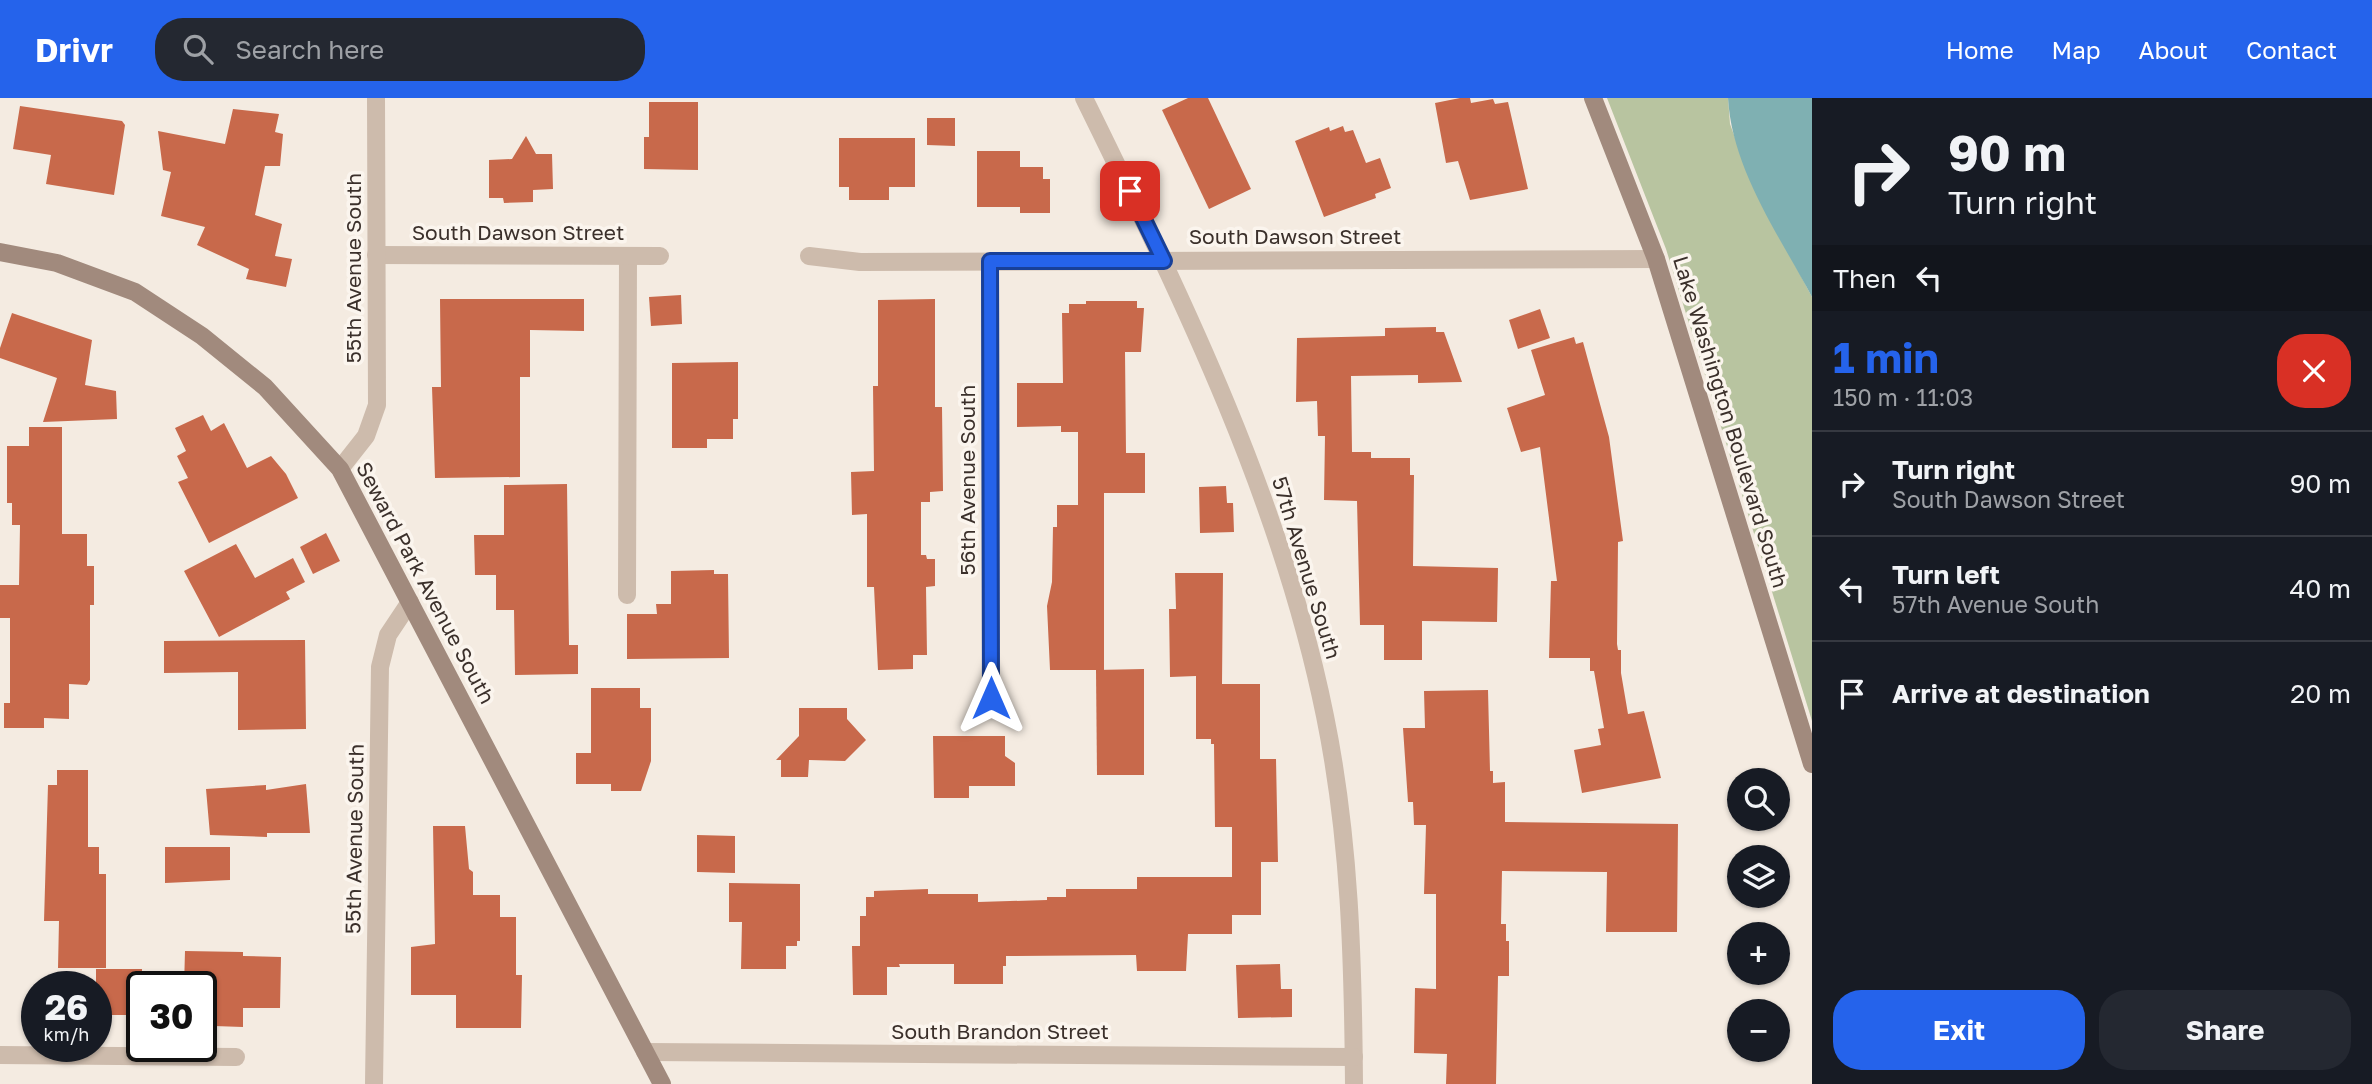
<!DOCTYPE html>
<html lang="en">
<head>
<meta charset="utf-8">
<style>
	:root { --surface:#171b24; --page:#242831; --text:#f1f3f6; --muted:#9ea1a6; --line:#363941; --accent:#2563eb }
	body { margin:0; font-family:"Golos Text",sans-serif; background:var(--page); color:var(--text); height:100vh; display:flex; flex-direction:column; font-size:26px; white-space:nowrap }
	* { box-sizing:border-box; margin:0 }
	p { font-size:23px; color:var(--muted) }
	.icon { flex:none; width:38px; height:38px; fill:none; stroke:currentColor; stroke-width:2; stroke-linecap:round; stroke-linejoin:round }
	.map { position:relative; flex:1; overflow:hidden }
	.side { display:flex; flex-direction:column; background:var(--surface); width:560px }
	.side>* { flex:none }
	.hud { background:#171b24; color:var(--text); overflow:hidden }
	.tools { position:absolute; left:1727px; top:670px; display:grid; gap:14px }
	.tools a { display:grid; place-items:center; width:63px; height:63px; border-radius:50%; background:var(--surface); box-shadow:0 2px 5px #0004; font-size:35px }
	.speed { position:absolute; left:21px; top:873px; display:flex; gap:14px; font-size:35px; font-weight:700; text-align:center }
	.speed>* { display:grid; place-content:center; width:91px; height:91px; border-radius:50%; background:var(--surface); box-shadow:0 2px 5px #0004; line-height:1 }
	.speed small { font-size:18px; font-weight:400 }
	.speed .limit { border:4px solid #111; border-radius:10px; background:#fff; color:#111 }
	.pin { position:absolute; display:grid; place-items:center; width:60px; height:60px; color:#fff; margin:-30px; border-radius:14px; box-shadow:0 4px 10px #0006 }
	.me { position:absolute; width:77px; margin:-38px; rotate:0deg; stroke-linejoin:round; filter:drop-shadow(0 0 5px #0008) }
	.turn { display:flex; align-items:center; gap:24px; height:147px; padding:0 21px; font-size:32px }
	.turn .icon { width:91px; height:91px; stroke-width:2.5 }
	.turn b { display:block; font-size:49px; line-height:60px }
	.then { display:flex; align-items:center; height:66px; padding:0 21px; background:#0003; gap:14px; font-size:26px }
	.round { display:grid; place-items:center; flex:none; width:74px; height:74px; border-radius:28px; background:var(--page) }
	.head { display:flex; align-items:center; justify-content:space-between; height:119px; padding:0 21px }
	h1 { font-size:42px; font-weight:700; line-height:52px; color:var(--accent) }
	.primary-button { display:flex; gap:14px; margin-top:auto; padding:14px 21px }
	.primary-button a { flex:1; height:80px; border-radius:28px; background:var(--accent); color:#fff; font-size:28px; font-weight:700; line-height:80px; text-align:center }
	.primary-button a+a { background:var(--page); color:var(--text) }
	ul { padding:0; list-style:none }
	li { display:flex; align-items:center; gap:21px; height:105px; padding:0 21px; border-top:2px solid var(--line) }
	li div { flex:1 }
	li b { display:block; font-size:26px }
	li em { font-style:normal }
	header { display:flex; align-items:center; gap:42px; box-sizing:border-box; height:98px; padding:0 35px; background:var(--accent); color:#fff }
	header strong { font-size:33px }
	nav { display:flex; gap:38px; margin-inline-start:auto; font-size:24px }
	.search { width:490px; height:63px; background:var(--page); display:flex; align-items:center; gap:18px; box-sizing:border-box; padding:0 24px; border-radius:28px; color:var(--muted); font-size:26px }
	main { display:flex; flex:1; min-height:0 }
	.map>svg:first-child { display:block }
	.green { fill:#b8c4a0 }
	.water { fill:#7fb0b2 }
	.building { fill:#c8694b }
	.lines { fill:none; stroke-linecap:round; stroke-linejoin:round }
	.lane { stroke:#cdbbac; stroke-width:18 }
	.street { stroke:#cdbbac; stroke-width:18 }
	.secondary { stroke:#a18a7d; stroke-width:18 }
	.route-casing { stroke:#184099; stroke-width:18 }
	.route { stroke:#2563eb; stroke-width:12 }
	.labels { text-anchor:middle; stroke-width:7; stroke-linejoin:round; paint-order:stroke }
	.street-label { font-size:21px; fill:#3b302b; stroke:#fbf5ee }
</style>
</head>
<body>
<header>
<strong>Drivr</strong>
<div class="search"><svg class="icon" aria-label="search" viewBox="0 0 24 24"><circle cx="10" cy="10" r="6"/><path d="M15 15l6 6"/></svg>Search here</div>
<nav><a>Home</a><a>Map</a><a>About</a><a>Contact</a></nav>
</header>
<main>
<div class="map">
<svg width="1812" height="986" viewBox="0 0 1812 986">
	<rect width="100%" height="100%" fill="#f4ebe1"/>
	<!-- green -->
	<polygon class="green" points="1607,0 1728,0 1730,26 1752,86 1812,199 1812,623 1666,151"/>
	<!-- water -->
	<path class="water" d="M1728 0H1812V199C1779 137 1732 71 1728 0Z"/>
	<!-- building -->
	<g class="building">
		<polygon points="1188,0 1208,0 1251,91 1209,111 1162,12"/>
		<polygon points="1460,0 1470,0 1471,5 1493,1 1495,6 1508,4 1528,91 1470,102 1458,63 1446,65 1435,5"/>
		<polygon points="649,4 698,4 698,72 644,71 644,39 649,39"/>
		<polygon points="20,8 122,23 125,27 114,97 46,86 51,57 13,51"/>
		<polygon points="233,11 279,16 275,34 283,36 280,68 265,68 255,117 282,126 275,158 292,161 286,189 246,181 249,171 197,147 205,129 161,118 171,74 163,72 158,33 225,46"/>
		<polygon points="927,20 955,20 955,48 927,47"/>
		<polygon points="1343,28 1345,34 1353,32 1366,65 1380,60 1391,90 1375,96 1376,100 1324,119 1295,43 1329,29 1330,33"/>
		<polygon points="526,38 536,56 552,56 553,91 533,92 533,104 504,105 503,100 489,100 489,62 512,61"/>
		<polygon points="839,40 915,40 915,89 889,89 889,102 849,102 849,89 839,89"/>
		<polygon points="977,53 1020,53 1020,69 1043,69 1043,81 1050,81 1050,115 1020,115 1020,109 977,109"/>
		<polygon points="681,197 682,226 651,228 649,199"/>
		<polygon points="440,201 584,201 584,233 530,232 530,279 520,279 520,379 435,380 432,289 441,289"/>
		<polygon points="935,201 935,309 942,309 943,393 930,394 930,404 921,404 921,457 926,457 927,461 935,461 935,488 926,489 927,557 913,557 913,571 878,572 874,489 867,489 867,416 852,417 851,374 874,373 873,288 878,288 878,202"/>
		<polygon points="1086,203 1137,203 1137,210 1144,210 1141,254 1125,254 1126,355 1145,355 1145,395 1104,395 1104,572 1050,572 1047,508 1052,484 1053,429 1057,429 1057,407 1078,407 1078,334 1061,334 1061,328 1017,329 1017,285 1063,285 1062,215 1069,215 1069,206 1086,206"/>
		<polygon points="1540,211 1550,240 1518,251 1509,222"/>
		<polygon points="12,215 92,242 85,287 116,293 117,321 43,324 57,280 0,260 0,250"/>
		<polygon points="1436,229 1436,234 1444,234 1462,284 1418,285 1418,277 1351,278 1352,354 1371,354 1371,360 1410,360 1410,377 1414,377 1413,468 1498,470 1497,524 1422,523 1422,562 1384,562 1384,527 1360,527 1357,403 1324,402 1325,338 1318,338 1317,303 1296,304 1297,240 1385,238 1385,230"/>
		<polygon points="1574,239 1576,246 1583,244 1609,339 1623,443 1618,444 1617,546 1618,552 1621,552 1621,575 1628,616 1644,613 1661,680 1582,695 1574,652 1601,647 1598,631 1604,630 1594,573 1590,573 1590,560 1549,560 1551,483 1557,483 1540,349 1521,354 1507,310 1545,297 1531,252"/>
		<polygon points="738,264 738,321 733,321 733,341 707,341 707,350 672,350 672,265"/>
		<polygon points="203,317 211,333 224,325 247,370 271,358 286,376 298,400 209,445 178,384 188,380 177,358 186,353 175,330"/>
		<polygon points="29,329 62,329 62,436 87,436 87,468 94,468 94,507 90,507 90,582 87,587 69,586 69,621 44,620 44,630 4,630 4,605 10,605 10,520 0,520 0,487 19,487 20,427 12,427 12,405 7,405 7,348 29,348"/>
		<polygon points="567,386 569,547 578,547 578,576 515,577 514,512 496,512 496,477 475,477 474,437 504,437 504,387"/>
		<polygon points="1226,388 1227,405 1233,405 1234,434 1200,435 1199,389"/>
		<polygon points="326,435 340,463 313,476 300,449"/>
		<polygon points="236,446 255,480 293,460 305,484 286,494 290,501 219,539 184,473"/>
		<polygon points="714,472 714,476 728,476 729,560 627,561 627,516 657,516 656,506 671,506 671,473"/>
		<polygon points="1175,475 1223,475 1222,586 1260,586 1260,661 1276,661 1278,764 1261,764 1261,817 1232,817 1232,836 1188,836 1186,873 1137,873 1136,857 1006,858 1006,868 1003,868 1003,886 954,886 954,866 899,866 900,869 887,869 887,897 853,897 852,848 860,848 860,818 866,818 866,799 874,799 874,793 928,791 928,796 978,796 978,804 1047,802 1047,799 1066,799 1066,791 1137,791 1137,779 1232,779 1232,729 1215,729 1214,646 1211,646 1211,641 1196,641 1196,578 1170,579 1169,511 1176,511"/>
		<polygon points="305,542 306,631 238,632 238,574 164,575 164,543"/>
		<polygon points="1144,571 1144,677 1097,677 1096,572"/>
		<polygon points="591,590 640,590 640,610 651,610 651,663 641,693 611,693 611,686 576,686 576,655 591,655"/>
		<polygon points="1488,592 1490,673 1493,673 1493,685 1505,684 1505,724 1678,726 1677,834 1606,834 1607,774 1502,773 1501,826 1506,826 1506,843 1509,843 1509,878 1498,878 1496,986 1446,986 1447,956 1414,955 1415,890 1436,891 1436,796 1424,796 1426,727 1414,727 1413,704 1408,704 1403,630 1425,630 1424,593"/>
		<polygon points="799,610 847,610 847,621 866,642 845,663 809,662 808,679 781,679 781,662 776,662 799,638"/>
		<polygon points="933,638 1005,638 1005,658 1015,665 1015,688 969,688 969,700 934,700"/>
		<polygon points="57,672 88,672 88,749 99,749 99,776 106,776 106,870 58,870 59,823 44,823 48,687 57,687"/>
		<polygon points="306,686 310,735 267,735 267,739 210,737 206,691 266,687 266,692"/>
		<polygon points="433,728 465,728 469,771 473,774 473,797 500,797 500,819 516,819 516,877 522,877 521,930 456,930 456,897 411,897 411,849 435,846"/>
		<polygon points="697,737 735,738 735,775 697,774"/>
		<polygon points="165,749 230,749 230,782 165,785"/>
		<polygon points="729,785 800,786 800,843 797,843 797,848 786,848 786,871 741,871 742,824 729,824"/>
		<polygon points="185,853 243,854 243,858 281,859 280,910 243,910 243,929 214,928 214,919 202,919 201,889 184,889"/>
		<polygon points="1280,866 1281,891 1292,891 1292,919 1238,920 1236,867"/>
		<rect x="96" y="871" width="46" height="46"/>
	</g>
	<g class="lines">
		<!-- lane -->
		<polyline class="lane" points="627,497 628,158"/>
		<!-- street -->
		<g class="street">
			<path d="M1084 0C1181 198 1281 400 1325 618 1350 740 1353 862 1354 986"/>
			<polyline points="376,157 660,158"/>
			<polyline points="809,158 860,164 1656,161"/>
			<polyline points="990,163 991,600"/>
			<polyline points="340,371 366,338 377,307 376,0"/>
			<polyline points="645,954 1354,959"/>
			<polyline points="0,957 236,959"/>
			<polyline points="374,986 380,569 388,537 410,504"/>
		</g>
		<!-- secondary -->
		<g class="secondary">
			<polyline points="1593,0 1656,161 1812,666"/>
			<polyline points="0,154 57,165 135,194 202,238 265,289 340,371 662,986"/>
		</g>
	</g>
	<g class="lines">
		<defs>
			<polyline id="route" points="991,600 990,163 1164,163 1130,93"/>
		</defs>
		<!-- route casing -->
		<use href="#route" class="route-casing"/>
		<!-- route -->
		<use href="#route" class="route"/>
	</g>
	<g class="labels">
		<!-- street labels -->
		<g class="street-label">
			<text x="518" y="142">South Dawson Street</text>
			<text x="1295" y="146">South Dawson Street</text>
			<text transform="translate(354 170) rotate(-90)" y="7">55th Avenue South</text>
			<text transform="translate(1730 324) rotate(73)" y="7">Lake Washington Boulevard South</text>
			<text transform="translate(968 382) rotate(-90)" y="7">56th Avenue South</text>
			<text transform="translate(1306 470) rotate(73)" y="7">57th Avenue South</text>
			<text transform="translate(425 485) rotate(62)" y="7">Seward Park Avenue South</text>
			<text transform="translate(355 741) rotate(-89)" y="7">55th Avenue South</text>
			<text x="1000" y="941">South Brandon Street</text>
		</g>
	</g>
</svg>
<div class="tools">
<a><svg class="icon" aria-label="search" viewBox="0 0 24 24"><circle cx="10" cy="10" r="6"/><path d="M15 15l6 6"/></svg></a>
<a><svg class="icon" aria-label="layers" viewBox="0 0 24 24"><path d="M12 4l9 5-9 5-9-5zM3 14l9 5 9-5"/></svg></a>
<a>+</a>
<a>−</a>
</div>
<div class="speed"><div>26<small>km/h</small></div><div class="limit">30</div></div>
<div class="pin" style="left:1130px;top:93px;background:#d93025"><svg class="icon" aria-label="arrive" viewBox="0 0 24 24"><path d="M6 21V4h12l-3 4 3 4H6"/></svg></div>
<svg class="me" style="left:991px;top:600px" viewBox="-20 -20 40 40"><path d="M0-17L14 15 0 8-14 15z" fill="#2563eb" stroke="#fff" stroke-width="4"/></svg>
</div>
<section class="side">
<div class="hud">
<div class="turn"><svg class="icon" aria-label="right" viewBox="0 0 24 24"><path d="M7 20v-9h11M14 6l5 5-5 5"/></svg><div><b>90 m</b>Turn right</div></div>
<div class="then">Then<svg class="icon" aria-label="left" viewBox="0 0 24 24"><path d="M17 20v-9H6M10 6l-5 5 5 5"/></svg></div>
</div>
<div class="head"><div><h1>1 min</h1><p>150 m · 11:03</p></div><a class="round" style="background:#d93025;color:#fff"><svg class="icon" aria-label="close" viewBox="0 0 24 24"><path d="M6 6l12 12M18 6L6 18"/></svg></a></div>
<ul>
<li><svg class="icon" aria-label="right" viewBox="0 0 24 24"><path d="M7 20v-9h11M14 6l5 5-5 5"/></svg><div><b>Turn right</b><p>South Dawson Street</p></div><em>90 m</em></li>
<li><svg class="icon" aria-label="left" viewBox="0 0 24 24"><path d="M17 20v-9H6M10 6l-5 5 5 5"/></svg><div><b>Turn left</b><p>57th Avenue South</p></div><em>40 m</em></li>
<li><svg class="icon" aria-label="arrive" viewBox="0 0 24 24"><path d="M6 21V4h12l-3 4 3 4H6"/></svg><div><b>Arrive at destination</b></div><em>20 m</em></li>
</ul>
<div class="primary-button"><a>Exit</a><a>Share</a></div>
</section>
</main>
</body>
</html>
